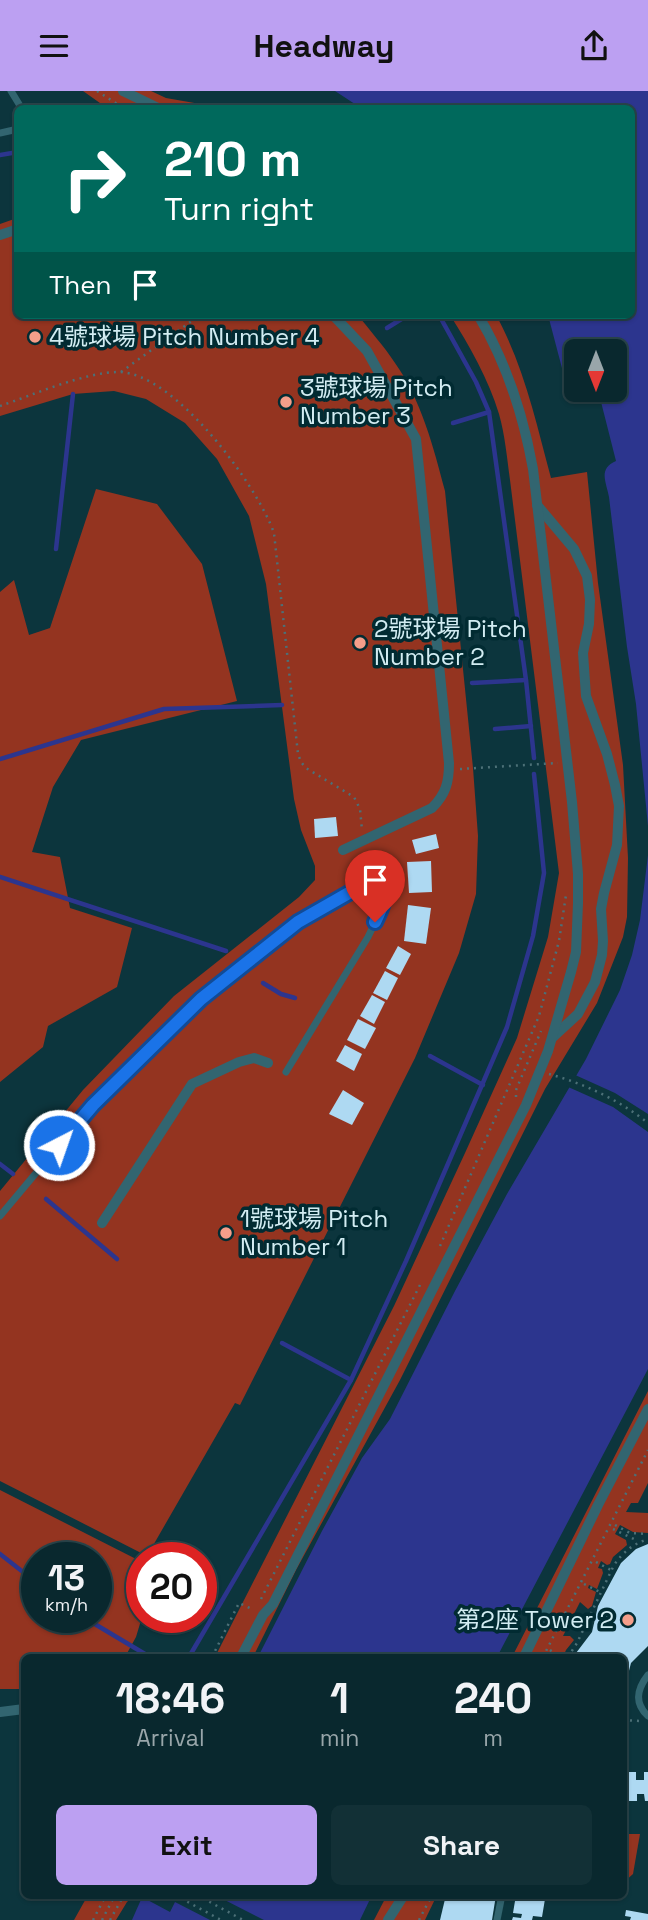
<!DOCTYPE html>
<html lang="en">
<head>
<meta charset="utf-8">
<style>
	:root { --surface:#09282e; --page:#123036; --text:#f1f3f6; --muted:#99a6aa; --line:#29444a; --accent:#bca0f2 }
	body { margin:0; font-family:"Space Grotesk","Noto Sans TC",sans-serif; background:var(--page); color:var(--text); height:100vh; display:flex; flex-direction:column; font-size:26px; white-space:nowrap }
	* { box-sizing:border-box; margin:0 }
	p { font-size:23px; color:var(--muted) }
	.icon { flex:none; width:38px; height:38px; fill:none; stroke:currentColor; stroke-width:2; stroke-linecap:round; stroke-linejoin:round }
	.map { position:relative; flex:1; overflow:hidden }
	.details { position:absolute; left:21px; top:1563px; width:606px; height:245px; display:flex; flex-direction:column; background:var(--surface); border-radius:10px; box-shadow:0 2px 5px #0004,0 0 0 2px var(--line) }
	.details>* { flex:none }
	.banner { position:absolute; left:14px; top:14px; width:621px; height:214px; border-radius:10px; box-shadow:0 2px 5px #0004,0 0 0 2px var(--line); background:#00695c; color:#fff; overflow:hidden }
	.needle { width:46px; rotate:180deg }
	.buttons { position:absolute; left:564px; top:248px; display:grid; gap:14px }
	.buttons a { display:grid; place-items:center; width:63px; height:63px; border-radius:10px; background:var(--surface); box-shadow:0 2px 5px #0004,0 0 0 2px var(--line); font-size:35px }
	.speed { position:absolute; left:21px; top:1451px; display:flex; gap:14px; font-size:35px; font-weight:700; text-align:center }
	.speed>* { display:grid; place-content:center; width:91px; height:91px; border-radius:50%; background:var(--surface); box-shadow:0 2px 5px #0004,0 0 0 2px var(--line); line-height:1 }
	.speed small { font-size:18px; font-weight:400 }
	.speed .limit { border:10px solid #d22; background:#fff; color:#111 }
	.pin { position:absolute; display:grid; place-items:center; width:60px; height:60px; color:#fff; margin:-72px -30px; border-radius:50% 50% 50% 0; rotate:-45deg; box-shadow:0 0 7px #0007 }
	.pin .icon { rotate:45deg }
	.me { position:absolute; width:77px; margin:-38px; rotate:41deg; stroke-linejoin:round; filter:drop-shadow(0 0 5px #0008) }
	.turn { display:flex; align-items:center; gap:24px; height:147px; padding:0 35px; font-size:32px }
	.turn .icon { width:91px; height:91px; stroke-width:2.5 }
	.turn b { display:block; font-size:49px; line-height:60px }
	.then { display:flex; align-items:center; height:66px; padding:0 35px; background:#0003; gap:14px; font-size:26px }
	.eta { display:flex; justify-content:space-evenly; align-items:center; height:119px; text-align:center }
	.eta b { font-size:42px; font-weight:700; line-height:49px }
	.button { display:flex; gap:14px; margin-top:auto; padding:14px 35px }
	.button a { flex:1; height:80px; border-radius:10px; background:var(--accent); color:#111; font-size:28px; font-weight:700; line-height:80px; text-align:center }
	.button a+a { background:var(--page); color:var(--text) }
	header { display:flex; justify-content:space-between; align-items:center; height:91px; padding:0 35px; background:var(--accent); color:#111; font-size:32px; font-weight:700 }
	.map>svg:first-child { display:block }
	.green { fill:#943420; fill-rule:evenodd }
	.water { fill:#2c358e }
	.pier { fill:#0c353d }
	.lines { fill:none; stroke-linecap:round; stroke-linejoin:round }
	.stream { stroke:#2c358e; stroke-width:4.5 }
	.building { fill:#aed9f2 }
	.path { stroke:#4c7077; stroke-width:2.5; stroke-dasharray:2 5; stroke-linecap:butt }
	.service { stroke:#326570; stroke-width:7 }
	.pedestrian { stroke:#326570; stroke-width:10 }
	.route-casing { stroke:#114b97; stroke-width:18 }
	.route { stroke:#1a73e8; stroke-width:12 }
	.poi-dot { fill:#f49e8a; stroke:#012b32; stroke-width:2.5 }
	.labels { text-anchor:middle; stroke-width:7; stroke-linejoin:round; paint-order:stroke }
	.poi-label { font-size:24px; fill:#d2ecf2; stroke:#012b32; text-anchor:start }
</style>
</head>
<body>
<header><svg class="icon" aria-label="menu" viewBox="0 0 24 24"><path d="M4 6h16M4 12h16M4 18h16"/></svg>Headway<svg class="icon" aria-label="share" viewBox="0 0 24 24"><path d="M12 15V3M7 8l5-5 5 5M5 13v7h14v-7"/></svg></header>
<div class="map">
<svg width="648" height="1829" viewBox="0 0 648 1829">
	<rect width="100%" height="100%" fill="#0c353d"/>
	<!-- green -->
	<g class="green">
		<polygon points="83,0 151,0 166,7 223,17 107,17"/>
		<path d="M17 127 18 224H358C370 240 384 255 395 272 421 308 434 358 445 400L473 677 478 745 476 803 459 862 415 967 240 1314 235 1312 147 1465 0 1390V1100L83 999 174 905 299 806 315 789V775L301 739 294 708 266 493 249 425 217 368 185 332 146 308 114 300 73 303 0 325V133Z"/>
		<path d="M450 224H496C524 275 536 331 551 387L587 381 598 492 623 674 628 767 627 826 623 846 597 912 545 998 400 1289 296 1479 253 1566H215L394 1215 465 1062 517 947 548 846 559 782 510 389C507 367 505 344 499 323 489 289 469 254 450 224Z"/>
		<polygon points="96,398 157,413 202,473 237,610 81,649 53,696 32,761 60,766 70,817 132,837 117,896 48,935 43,956 0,991 0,501 14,489 29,544 50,537"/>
		<polygon points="648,1300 648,1392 638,1412 631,1412 626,1421 648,1422 648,1442 633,1441 620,1434 615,1443 626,1449 627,1454 613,1466 610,1473 607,1474 601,1470 598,1477 602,1478 603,1482 597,1498 589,1494 588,1497 596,1501 592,1515 588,1518 580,1511 563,1545 570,1545 574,1549 566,1559 563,1566 555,1561 554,1564 557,1566 512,1566"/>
		<path d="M0 1399 142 1471V1526L136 1546 125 1566H24V1598H0ZM37 1466H96V1526H37Z"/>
		<polygon points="623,1743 640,1743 633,1783 623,1792"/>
		<polygon points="88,1804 134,1804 127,1811 116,1829 74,1829"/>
		<polygon points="387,1804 437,1804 425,1829 374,1829"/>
	</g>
	<!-- water -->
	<g class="water">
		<path d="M335 0H648V735L636 613 627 556 609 406C606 390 598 378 616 370L598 299H614V261H576V277L563 281 548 224H632V18L361 17Z"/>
		<polygon points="648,764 648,1278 497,1566 258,1566 322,1440 362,1367 390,1328 455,1200 507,1103 586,968 620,899 632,864 640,829"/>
		<polygon points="143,1804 372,1804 360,1829 132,1829"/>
	</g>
	<!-- pier -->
	<g class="pier">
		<polygon points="573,983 615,1002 648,1023 648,1041 613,1016 566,995"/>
		<polygon points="143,1804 215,1804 264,1829 210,1829 175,1811 170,1821 142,1806"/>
	</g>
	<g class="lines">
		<!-- stream -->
		<g class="stream">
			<polyline points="0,64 18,61"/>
			<polyline points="439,224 476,291 489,321 526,589 534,667"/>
			<polyline points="387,237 408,224"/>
			<polyline points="453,332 489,321"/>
			<polyline points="56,458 73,303"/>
			<polyline points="472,592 526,589"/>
			<polyline points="495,638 531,635"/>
			<polyline points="0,668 164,618 282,614"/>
			<polyline points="0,786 226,860"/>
			<polyline points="263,892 281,903 295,907"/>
			<polyline points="430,965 483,994"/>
			<polyline points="0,1073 13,1083"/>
			<polyline points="46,1108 117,1168"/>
			<polyline points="282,1252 351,1289"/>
			<polyline points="0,1463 37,1492"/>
			<polyline points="83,1526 150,1566"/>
			<polyline points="189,1566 351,1289 406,1170 507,936 533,845 544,782 534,683"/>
		</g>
	</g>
	<!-- building -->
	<g class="building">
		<polygon points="336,726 338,745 315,747 314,728"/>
		<polygon points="436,743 439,757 416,763 412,749"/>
		<polygon points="431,770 432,801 409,802 407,771"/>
		<polygon points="408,814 431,817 426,853 404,850"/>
		<polygon points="398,855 411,863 400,884 386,877"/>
		<polygon points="385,880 398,887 387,909 373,902"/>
		<polygon points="372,904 385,911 374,933 360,925"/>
		<polygon points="358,928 376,937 365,958 347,949"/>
		<polygon points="345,954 362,963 354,980 336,970"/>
		<polygon points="343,999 364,1012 352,1034 329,1023"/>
		<polygon points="648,1453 648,1555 631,1572 623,1603 623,1566 573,1566 592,1541 598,1515 621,1472 636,1458"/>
		<polygon points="626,1681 636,1681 636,1689 644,1689 644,1681 648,1681 648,1710 645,1710 644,1703 637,1703 637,1710 627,1710 627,1703 623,1703 623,1689 626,1689"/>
		<polygon points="446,1804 496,1804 492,1829 440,1829"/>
		<polygon points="516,1804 536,1804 536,1806 545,1808 542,1826 533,1825 532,1829 512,1829 513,1826 521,1827 522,1823 513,1822"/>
		<polygon points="626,1819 648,1823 648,1829 630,1829 631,1826 625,1825"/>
	</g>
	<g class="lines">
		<!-- path -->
		<g class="path">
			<polyline points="97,0 125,18"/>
			<polyline points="121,281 200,224"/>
			<path d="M0 315C33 304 85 281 119 281 175 282 257 394 274 442L298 663 301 671 306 677 354 706 360 718 362 739"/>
			<polyline points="460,678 558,672"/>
			<path d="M549 983C585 993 619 1009 648 1032"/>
			<polyline points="516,1006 516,999 541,940"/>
			<polyline points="440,1155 539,925 559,850 566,804"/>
			<polyline points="615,1434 630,1442 648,1443"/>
			<polyline points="613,1438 638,1450"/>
			<polyline points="596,1471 611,1479"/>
			<polyline points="584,1493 600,1501"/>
			<polyline points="261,1508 421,1192"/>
			<polyline points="567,1527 584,1536"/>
			<polyline points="550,1559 560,1566"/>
			<polyline points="212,1566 239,1512 254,1519"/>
			<polyline points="543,1566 648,1359"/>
			<path d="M568 1566 577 1552 614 1474C623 1461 633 1453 648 1448"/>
			<polyline points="623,1629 640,1630"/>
			<polyline points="160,1804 168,1808"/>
			<polyline points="175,1804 221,1829"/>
			<polyline points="197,1804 243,1829"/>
			<polyline points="93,1829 106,1804"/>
			<polyline points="102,1829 115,1804"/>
			<polyline points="110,1829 124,1804"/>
			<polyline points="419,1829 432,1804"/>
		</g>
		<!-- service -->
		<g class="service">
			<polyline points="11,0 22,18"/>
			<polyline points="0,42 18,38"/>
			<polyline points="0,1125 93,1014 201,908 298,831 382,783 386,795 383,815 368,846 286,981"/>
			<path d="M648 1584C637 1598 634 1612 648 1625"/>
			<polyline points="497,1829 502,1804"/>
		</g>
		<!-- pedestrian -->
		<g class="pedestrian">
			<polyline points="123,0 160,18"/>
			<polyline points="0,144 18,138"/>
			<path d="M333 224 367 260 416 348 449 672C449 691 446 703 432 717L343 759"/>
			<polyline points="537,414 574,458 587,485 590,509 589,533 583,562 586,605 607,663 615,694 619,715 617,754 604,802 601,818 603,850 602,864 595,891 578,923 553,946"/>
			<polyline points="102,1132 192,993 239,971 254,967 268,972"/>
			<path d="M241 1566 263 1524 273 1513 526 1014 548 960 571 881 576 861 578 812V783L572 711 533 378C523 323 507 272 478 224"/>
			<polyline points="524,1566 598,1414 648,1318"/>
			<polyline points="0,1621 24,1618"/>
			<polyline points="388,1829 404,1804"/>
		</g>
	</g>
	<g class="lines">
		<defs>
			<path id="route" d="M59 1054 93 1014 201 908 298 831 382 783C388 802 384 813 375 831"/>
		</defs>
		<!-- route casing -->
		<use href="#route" class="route-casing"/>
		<!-- route -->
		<use href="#route" class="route"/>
	</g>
	<!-- markers -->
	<g class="poi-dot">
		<circle cx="35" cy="246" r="7"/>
		<circle cx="286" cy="311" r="7"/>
		<circle cx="360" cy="552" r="7"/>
		<circle cx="226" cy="1142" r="7"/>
		<circle cx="628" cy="1529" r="7"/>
	</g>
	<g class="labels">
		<!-- poi labels -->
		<g class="poi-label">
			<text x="49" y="254">4號球場 Pitch Number 4</text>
			<text x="300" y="305">3號球場 Pitch<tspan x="300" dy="28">Number 3</tspan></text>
			<text x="374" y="546">2號球場 Pitch<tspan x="374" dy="28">Number 2</tspan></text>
			<text x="240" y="1136">1號球場 Pitch<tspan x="240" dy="28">Number 1</tspan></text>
			<text x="614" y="1537" text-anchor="end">第2座 Tower 2</text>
		</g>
	</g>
</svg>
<div class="buttons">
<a><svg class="needle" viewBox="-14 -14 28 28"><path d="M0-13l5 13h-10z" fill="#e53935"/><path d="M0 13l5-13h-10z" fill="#99a6aa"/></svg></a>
</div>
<div class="speed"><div>13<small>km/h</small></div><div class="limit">20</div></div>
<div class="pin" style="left:375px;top:831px;background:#d93025"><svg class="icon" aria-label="arrive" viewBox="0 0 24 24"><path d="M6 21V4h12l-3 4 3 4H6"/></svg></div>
<svg class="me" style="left:59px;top:1054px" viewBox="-20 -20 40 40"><circle r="17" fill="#1a73e8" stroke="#fff" stroke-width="3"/><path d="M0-11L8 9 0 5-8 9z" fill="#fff"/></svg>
<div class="banner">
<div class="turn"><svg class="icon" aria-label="right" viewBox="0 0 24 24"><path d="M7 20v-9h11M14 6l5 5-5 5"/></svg><div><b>210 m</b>Turn right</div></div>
<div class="then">Then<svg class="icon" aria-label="arrive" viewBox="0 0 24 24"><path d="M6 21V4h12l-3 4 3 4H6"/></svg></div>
</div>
<section class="details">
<div class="eta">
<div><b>18:46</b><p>Arrival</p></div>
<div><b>1</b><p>min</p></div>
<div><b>240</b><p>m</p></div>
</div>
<div class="button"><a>Exit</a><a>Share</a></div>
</section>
</div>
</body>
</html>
